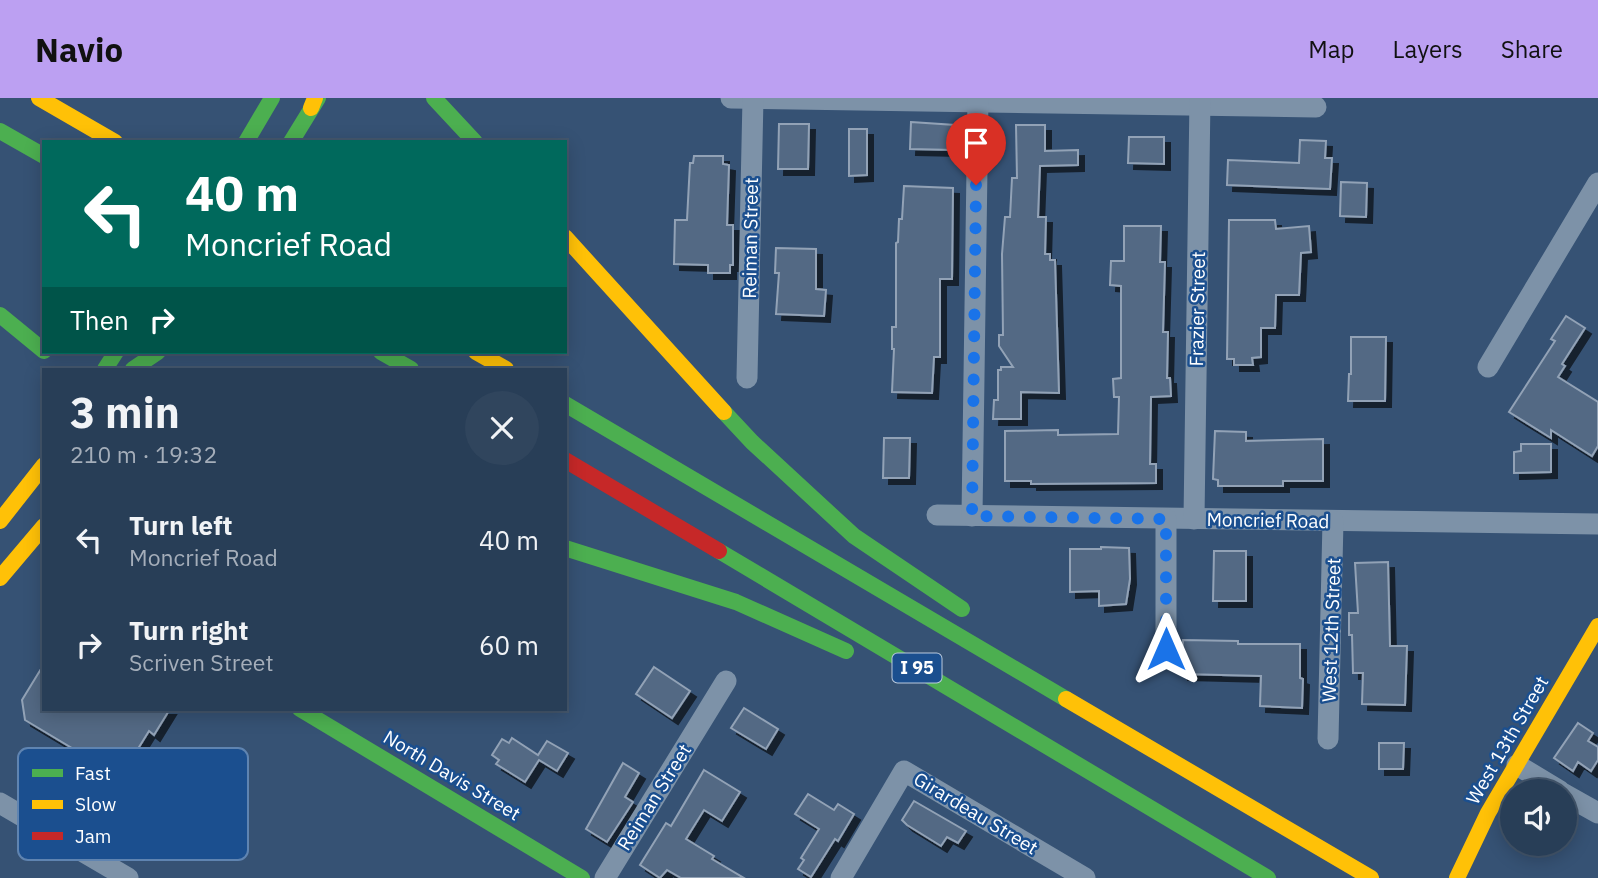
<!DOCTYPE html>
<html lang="en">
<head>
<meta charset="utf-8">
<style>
	:root { --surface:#283e57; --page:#30455d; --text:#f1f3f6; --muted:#a5aeba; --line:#44576d; --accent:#bca0f2 }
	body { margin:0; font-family:"IBM Plex Sans",sans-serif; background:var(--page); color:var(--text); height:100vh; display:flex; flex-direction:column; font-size:26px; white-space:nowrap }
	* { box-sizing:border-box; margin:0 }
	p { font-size:23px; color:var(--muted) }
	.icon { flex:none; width:38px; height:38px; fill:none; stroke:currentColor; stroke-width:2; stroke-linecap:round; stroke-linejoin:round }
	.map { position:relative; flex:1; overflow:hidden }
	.details { position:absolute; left:42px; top:270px; width:525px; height:343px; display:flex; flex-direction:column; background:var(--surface); border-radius:0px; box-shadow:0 4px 18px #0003,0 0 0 2px var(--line) }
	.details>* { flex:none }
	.banner { position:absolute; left:42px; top:42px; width:525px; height:214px; border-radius:0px; box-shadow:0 4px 18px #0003,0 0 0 2px var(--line); background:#00695c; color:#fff; overflow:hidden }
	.tools { position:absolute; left:1500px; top:681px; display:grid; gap:14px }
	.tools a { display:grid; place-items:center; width:77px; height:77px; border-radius:50%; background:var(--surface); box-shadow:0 4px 18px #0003,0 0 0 2px var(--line); font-size:35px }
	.pin { position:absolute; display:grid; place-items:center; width:60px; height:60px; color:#fff; margin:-72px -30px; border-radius:50% 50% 50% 0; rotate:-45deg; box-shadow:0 0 7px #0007 }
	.pin .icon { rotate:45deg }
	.me { position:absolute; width:77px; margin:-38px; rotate:0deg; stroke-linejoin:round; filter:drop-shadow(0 0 5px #0008) }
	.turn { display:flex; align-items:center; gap:24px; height:147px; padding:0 28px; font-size:32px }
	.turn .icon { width:91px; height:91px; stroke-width:2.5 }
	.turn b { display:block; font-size:49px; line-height:60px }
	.then { display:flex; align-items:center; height:66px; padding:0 28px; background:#0003; gap:14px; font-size:26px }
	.round { display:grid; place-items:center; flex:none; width:74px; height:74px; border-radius:37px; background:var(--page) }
	.summary { display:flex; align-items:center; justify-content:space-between; height:119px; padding:0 28px }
	h1 { font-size:42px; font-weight:700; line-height:52px }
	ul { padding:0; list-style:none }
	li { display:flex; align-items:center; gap:21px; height:105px; padding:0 28px }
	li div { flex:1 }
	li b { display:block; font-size:26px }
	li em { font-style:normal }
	header { display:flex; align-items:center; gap:42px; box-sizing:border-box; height:98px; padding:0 35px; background:var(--accent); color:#111 }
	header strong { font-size:33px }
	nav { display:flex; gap:38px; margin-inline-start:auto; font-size:24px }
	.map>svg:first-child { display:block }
	.building { fill:#526984; stroke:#92a2b6; stroke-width:2; filter:url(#shadow) }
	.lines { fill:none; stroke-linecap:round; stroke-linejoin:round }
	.street { stroke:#7d92a8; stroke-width:21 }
	.fast { stroke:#4caf50; stroke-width:16 }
	.slow { stroke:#ffc107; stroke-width:16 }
	.jam { stroke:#c62828; stroke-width:16 }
	.route { stroke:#1a73e8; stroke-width:12; stroke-dasharray:0 21.6 }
	.labels { text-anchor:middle; stroke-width:5; stroke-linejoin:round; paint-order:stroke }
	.shield { fill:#1b4f8f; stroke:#bbcadd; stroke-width:2 }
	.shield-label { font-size:18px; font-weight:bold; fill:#fff }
	.street-label { font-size:19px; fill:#fff; stroke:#1b4f8f }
	.key { fill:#1b4f8f; stroke:#5f84b1; stroke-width:2 }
	.key-label { font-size:19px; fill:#fff }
</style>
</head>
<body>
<header>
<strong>Navio</strong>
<nav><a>Map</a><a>Layers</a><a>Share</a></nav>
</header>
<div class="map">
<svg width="1598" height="780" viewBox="0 0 1598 780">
	<defs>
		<filter id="shadow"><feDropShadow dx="6" dy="6" stdDeviation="0" flood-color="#0009"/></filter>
	</defs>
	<rect width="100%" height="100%" fill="#365274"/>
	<!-- building -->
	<g class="building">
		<polygon points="911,24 955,27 954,52 910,51"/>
		<polygon points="779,26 809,26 808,71 778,71"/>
		<polygon points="1016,27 1045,27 1045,53 1078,52 1078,67 1040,68 1038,119 1046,119 1045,156 1050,156 1050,162 1055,162 1059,295 1021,294 1021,321 993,321 994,302 998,302 998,272 1001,272 1001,269 1013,269 999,248 999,237 1003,237 1002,156 1005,119 1010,119 1012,80 1017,80"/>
		<polygon points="849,31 867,31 867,77 849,78"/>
		<polygon points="1129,39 1164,39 1164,66 1128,65"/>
		<polygon points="1300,42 1326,43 1325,60 1332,60 1330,91 1227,87 1228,62 1299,65"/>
		<polygon points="694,58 723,58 723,66 729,67 727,127 733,127 733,167 730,167 730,175 708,175 708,167 674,166 675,122 687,122 690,65 693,65"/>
		<polygon points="1341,84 1367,85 1366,119 1340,118"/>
		<polygon points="904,88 953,90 952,181 940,181 940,259 934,259 932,295 892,294 894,251 892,251 892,229 896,229 896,145 898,144 899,121 902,121"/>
		<polygon points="1229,122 1275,122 1276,131 1309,128 1311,154 1301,155 1299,197 1276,197 1275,230 1261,230 1261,259 1252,260 1253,267 1234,267 1234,261 1227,261"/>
		<polygon points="1124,128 1161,128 1160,164 1165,164 1163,234 1168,234 1167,280 1170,280 1171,298 1151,299 1150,366 1156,366 1156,385 1031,386 1031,383 1005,383 1005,333 1058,332 1058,337 1118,336 1119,299 1114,299 1113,281 1121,280 1121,188 1110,187 1111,163 1124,163"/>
		<polygon points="776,150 816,151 816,191 826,192 824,218 776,216 779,175 775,175"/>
		<polygon points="1566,218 1585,230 1562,266 1565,268 1558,279 1598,304 1598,348 1592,358 1551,332 1551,340 1509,314 1555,243 1551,241"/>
		<polygon points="1351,239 1386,239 1385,303 1348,303 1349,276 1351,276"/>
		<polygon points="1215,333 1246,334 1246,343 1323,341 1323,383 1283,383 1283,388 1218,388 1218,382 1213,381"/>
		<polygon points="884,340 910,340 909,380 883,380"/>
		<polygon points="1521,346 1551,346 1551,374 1514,375 1514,354 1521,353"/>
		<polygon points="1101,449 1129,450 1130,481 1126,506 1099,508 1099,493 1070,494 1070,451 1101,451"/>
		<polygon points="1214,453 1246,453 1246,503 1213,503"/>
		<polygon points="1388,464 1390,548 1407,548 1405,607 1362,606 1363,575 1353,575 1352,537 1349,537 1349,515 1358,515 1355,465"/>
		<polygon points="1183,542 1238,543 1238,546 1300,546 1300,580 1303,581 1302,610 1260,608 1261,578 1182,576"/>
		<polygon points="44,566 44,611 170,611 154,637 149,633 123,675 89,655 87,659 25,622 22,602"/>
		<polygon points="654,569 690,593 672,620 636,596"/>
		<polygon points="744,610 778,631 766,651 731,630"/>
		<polygon points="1578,625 1593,635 1588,643 1598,649 1598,662 1591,673 1578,664 1573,673 1554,660"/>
		<polygon points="512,640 538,657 547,643 568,655 557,673 539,662 525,684 496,666 499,662 492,657 502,641 509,645"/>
		<polygon points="1379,645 1404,645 1403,671 1379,671"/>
		<polygon points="623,665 639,675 625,699 633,704 607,744 586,731"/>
		<polygon points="704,672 740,694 722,723 704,712 686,741 714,758 712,761 744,780 681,780 667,772 660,780 640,767 666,725 671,728"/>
		<polygon points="808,696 834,712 838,706 854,716 838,743 835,741 811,779 798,771 804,762 801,760 819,731 795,716"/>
		<polygon points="914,703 966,733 958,745 947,739 941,748 907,727 902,722"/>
	</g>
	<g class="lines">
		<!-- street -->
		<g class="street">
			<polyline points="731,0 1316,9"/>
			<polyline points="1488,269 1598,85"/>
			<polyline points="747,280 753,0"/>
			<polyline points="937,417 1598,426"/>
			<polyline points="972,418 978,0"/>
			<polyline points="1166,421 1166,551"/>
			<polyline points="1194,421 1200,0"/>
			<polyline points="1328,641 1333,423"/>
			<polyline points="1517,667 1560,693"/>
			<polyline points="1564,696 1598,715"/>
			<polyline points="0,705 128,780"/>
			<polyline points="605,780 726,583"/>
			<polyline points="841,780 904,673 1085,780"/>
		</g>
		<!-- fast -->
		<g class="fast">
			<polyline points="434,0 475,44"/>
			<polyline points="0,33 44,58"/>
			<polyline points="246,44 272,0"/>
			<polyline points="291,44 318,0"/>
			<polyline points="0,217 44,253"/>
			<polyline points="381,254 411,271"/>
			<polyline points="105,271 116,254"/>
			<polyline points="133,271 158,254"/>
			<polyline points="565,306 1066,601"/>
			<polyline points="724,314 752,344 854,438 962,511"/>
			<polyline points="565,450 736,504 846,553"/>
			<polyline points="719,453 1268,780"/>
			<polyline points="300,611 582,780"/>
		</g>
		<!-- slow -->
		<g class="slow">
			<polyline points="39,0 115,44"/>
			<polyline points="311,10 315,0"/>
			<polyline points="565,139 724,314"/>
			<polyline points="476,254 506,271"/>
			<polyline points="0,423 44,367"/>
			<polyline points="0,480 44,428"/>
			<polyline points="1066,601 1371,780"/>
			<polyline points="1457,780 1488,715 1598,528"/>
		</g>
		<!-- jam -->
		<polyline class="jam" points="565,362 719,453"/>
	</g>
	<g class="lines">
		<!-- route -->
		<polyline class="route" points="976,87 972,418 1166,421 1166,551"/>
	</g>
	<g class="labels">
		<!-- shield labels -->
		<rect class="shield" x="892.5" y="555.5" width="49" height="29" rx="5"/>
		<g class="shield-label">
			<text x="917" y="576">I 95</text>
		</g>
		<!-- street labels -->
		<g class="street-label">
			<text transform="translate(750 140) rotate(-89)" y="7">Reiman Street</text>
			<text transform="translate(1197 211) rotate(-89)" y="7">Frazier Street</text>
			<text transform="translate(1268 422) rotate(1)" y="7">Moncrief Road</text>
			<text transform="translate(1331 532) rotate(-88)" y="7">West 12th Street</text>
			<text transform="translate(1507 642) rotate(-60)" y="7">West 13th Street</text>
			<text transform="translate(452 677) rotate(31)" y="7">North Davis Street</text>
			<text transform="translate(654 699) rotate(-58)" y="7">Reiman Street</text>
			<text transform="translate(976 715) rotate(31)" y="7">Girardeau Street</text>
		</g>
	</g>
	<!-- legend -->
	<rect x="18" y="650" width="230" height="112" rx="10" class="key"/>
	<rect x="32" y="671" width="31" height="8" fill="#4caf50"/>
	<rect x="32" y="702" width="31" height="9" fill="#ffc107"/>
	<rect x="32" y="734" width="31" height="8" fill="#c62828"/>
	<g class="key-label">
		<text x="75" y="682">Fast</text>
		<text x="75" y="713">Slow</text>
		<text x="75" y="745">Jam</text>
	</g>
</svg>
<div class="tools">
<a><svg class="icon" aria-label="sound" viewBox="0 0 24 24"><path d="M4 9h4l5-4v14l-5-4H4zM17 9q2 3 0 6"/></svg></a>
</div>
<div class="pin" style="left:976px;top:87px;background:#d93025"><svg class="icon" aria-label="arrive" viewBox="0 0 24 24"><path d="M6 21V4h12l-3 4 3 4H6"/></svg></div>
<svg class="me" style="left:1166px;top:551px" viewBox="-20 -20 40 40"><path d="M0-17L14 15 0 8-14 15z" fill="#1a73e8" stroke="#fff" stroke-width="4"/></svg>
<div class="banner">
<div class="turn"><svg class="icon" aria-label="left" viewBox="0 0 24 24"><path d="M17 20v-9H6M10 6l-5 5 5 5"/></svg><div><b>40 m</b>Moncrief Road</div></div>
<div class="then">Then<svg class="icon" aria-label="right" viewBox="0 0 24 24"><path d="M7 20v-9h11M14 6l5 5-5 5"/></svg></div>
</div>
<section class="details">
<div class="summary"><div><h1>3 min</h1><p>210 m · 19:32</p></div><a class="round"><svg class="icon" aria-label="close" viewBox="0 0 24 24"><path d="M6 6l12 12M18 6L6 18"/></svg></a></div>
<ul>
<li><svg class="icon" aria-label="left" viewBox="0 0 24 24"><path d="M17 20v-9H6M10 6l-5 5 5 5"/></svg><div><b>Turn left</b><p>Moncrief Road</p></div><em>40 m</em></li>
<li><svg class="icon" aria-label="right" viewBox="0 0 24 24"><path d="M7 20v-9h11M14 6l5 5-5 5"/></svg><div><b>Turn right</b><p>Scriven Street</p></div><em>60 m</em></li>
</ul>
</section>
</div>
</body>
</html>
